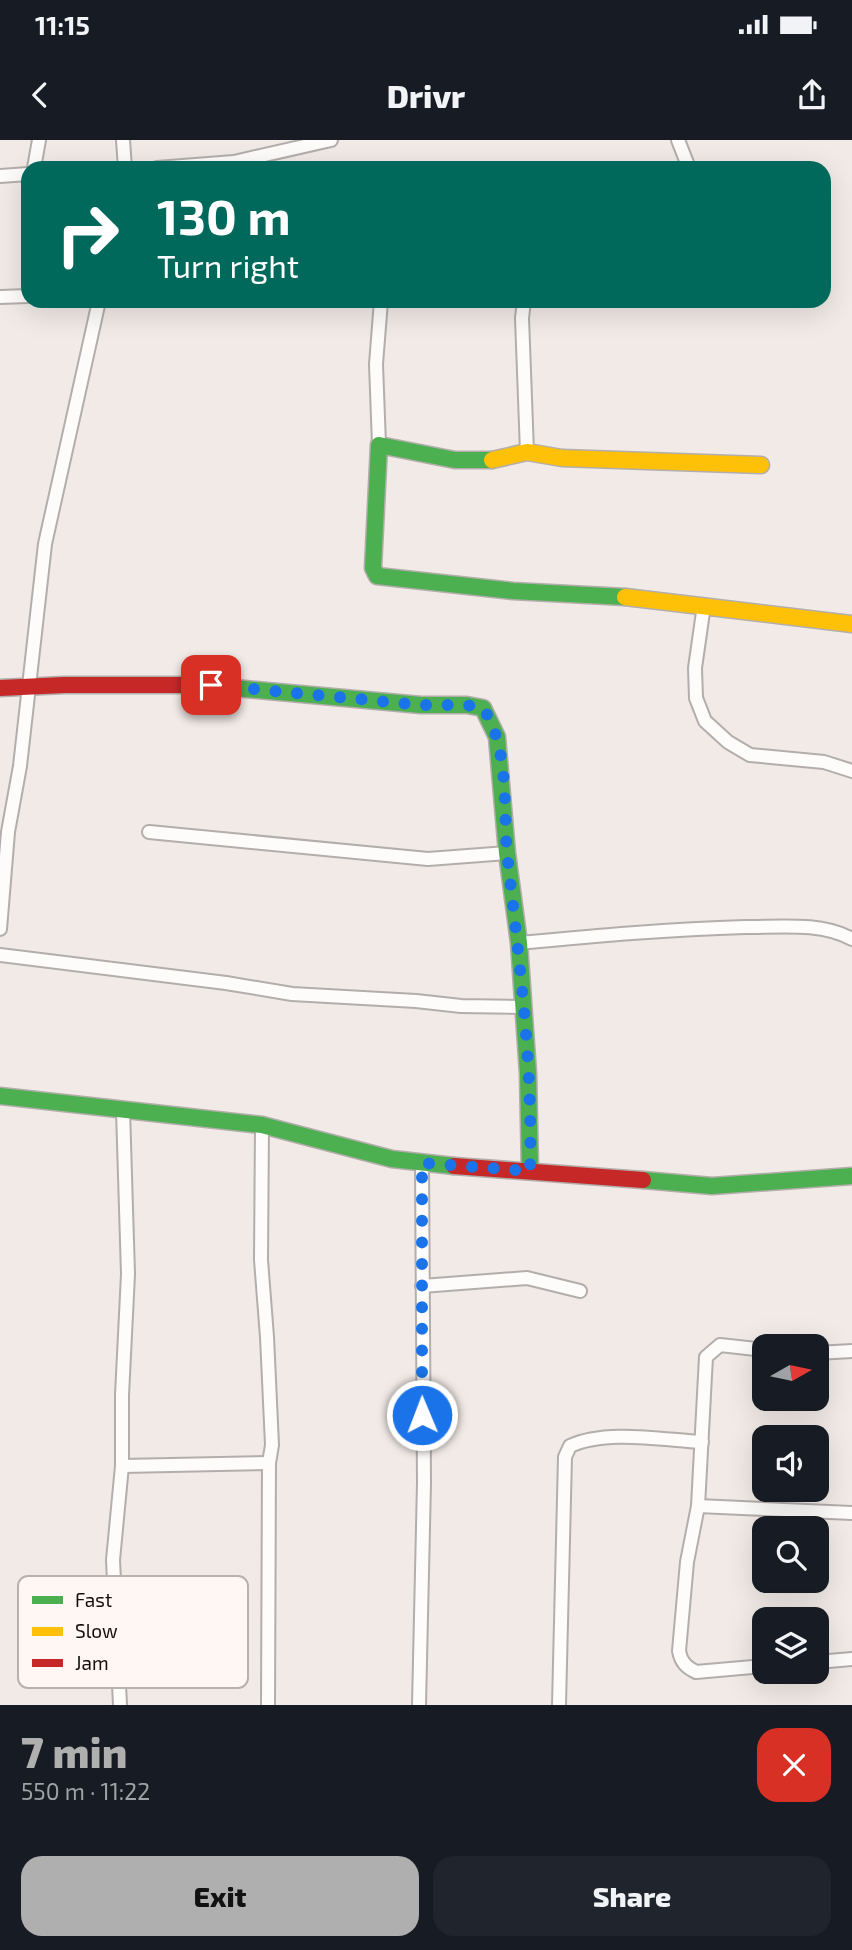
<!DOCTYPE html>
<html lang="en">
<head>
<meta charset="utf-8">
<style>
	:root { --surface:#171b24; --page:#20242c; --text:#f1f3f6; --muted:#9ea1a6; --accent:#b0afaf }
	body { margin:0; font-family:"Exo 2",sans-serif; background:var(--page); color:var(--text); height:100vh; display:flex; flex-direction:column; font-size:26px; white-space:nowrap }
	* { box-sizing:border-box; margin:0 }
	p { font-size:23px; color:var(--muted) }
	.icon { flex:none; width:38px; height:38px; fill:none; stroke:currentColor; stroke-width:2; stroke-linecap:round; stroke-linejoin:round }
	.map { position:relative; height:1565px; overflow:hidden }
	.sheet { display:flex; flex-direction:column; background:var(--surface); flex:1 }
	.sheet>* { flex:none }
	.top-card { position:absolute; left:21px; top:21px; width:810px; height:147px; border-radius:21px; box-shadow:0 7px 28px #0002; background:#00695c; color:#fff; overflow:hidden }
	.needle { width:46px; rotate:81deg }
	.tools { position:absolute; left:752px; top:1194px; display:grid; gap:14px }
	.tools a { display:grid; place-items:center; width:77px; height:77px; border-radius:14px; background:var(--surface); box-shadow:0 7px 28px #0002; font-size:35px }
	.pin { position:absolute; display:grid; place-items:center; width:60px; height:60px; color:#fff; margin:-30px; border-radius:14px; box-shadow:0 4px 10px #0006 }
	.me { position:absolute; width:77px; margin:-38px; rotate:359deg; stroke-linejoin:round; filter:drop-shadow(0 0 5px #0008) }
	.turn { display:flex; align-items:center; gap:24px; height:147px; padding:0 21px; font-size:32px }
	.turn .icon { width:91px; height:91px; stroke-width:2.5 }
	.turn b { display:block; font-size:49px; line-height:60px }
	.round { display:grid; place-items:center; flex:none; width:74px; height:74px; border-radius:21px; background:var(--page) }
	.summary { display:flex; align-items:center; justify-content:space-between; height:119px; padding:0 21px }
	h1 { font-size:42px; font-weight:800; line-height:52px; color:var(--accent) }
	.action { display:flex; gap:14px; margin-top:auto; padding:14px 21px }
	.action a { flex:1; height:80px; border-radius:21px; background:var(--accent); color:#111; font-size:28px; font-weight:800; line-height:80px; text-align:center }
	.action a+a { background:var(--page); color:var(--text) }
	.status { display:flex; justify-content:space-between; align-items:center; height:49px; padding:0 35px; background:var(--surface); direction:ltr }
	.status svg { height:19px; fill:currentColor }
	header { display:flex; justify-content:space-between; align-items:center; height:91px; padding:0 21px; background:var(--surface); font-size:32px; font-weight:800 }
	.map>svg:first-child { display:block }
	.lines { fill:none; stroke-linecap:round; stroke-linejoin:round }
	.street-casing { stroke:#b3aeab; stroke-width:16 }
	.fast-casing { stroke:#b3aeab; stroke-width:19 }
	.slow-casing { stroke:#b3aeab; stroke-width:19 }
	.jam-casing { stroke:#b3aeab; stroke-width:19 }
	.street { stroke:#fdfcfb; stroke-width:12 }
	.fast { stroke:#4caf50; stroke-width:16 }
	.slow { stroke:#ffc107; stroke-width:16 }
	.jam { stroke:#c62828; stroke-width:16 }
	.route { stroke:#1a73e8; stroke-width:12; stroke-dasharray:0 21.6 }
	.key { fill:#fff7f3; stroke:#b8b1ae; stroke-width:2 }
	.key-label { font-size:19px; fill:#130f0d }
</style>
</head>
<body>
<div class="status"><b>11:15</b><svg viewBox="0 0 49 12"><path d="M0 12V9h3v3zM5 12V6h3v6zM10 12V3h3v9zM15 12V0h3v12zM26 1h20v11H26zM47 4h2v5h-2z"/></svg></div>
<header><svg class="icon" aria-label="back" viewBox="0 0 24 24"><path d="M15 5l-7 7 7 7"/></svg>Drivr<svg class="icon" aria-label="share" viewBox="0 0 24 24"><path d="M12 15V3M7 8l5-5 5 5M5 13v7h14v-7"/></svg></header>
<div class="map">
<svg width="852" height="1565" viewBox="0 0 852 1565">
	<rect width="100%" height="100%" fill="#f1eae6"/>
	<g class="lines">
		<defs>
			<g id="street">
				<polyline points="123,0 125,28"/>
				<polyline points="678,0 689,28"/>
				<polyline points="34,28 39,0"/>
				<polyline points="157,28 234,22 331,0"/>
				<polyline points="0,36 28,34"/>
				<polyline points="0,157 28,156"/>
				<polyline points="524,161 522,178 527,312"/>
				<polyline points="379,305 376,224 381,161"/>
				<polyline points="704,465 695,528 696,558 705,581 728,602 750,615 824,622 852,631"/>
				<polyline points="149,692 428,719 507,713"/>
				<polyline points="0,789 8,692 20,626 45,404 99,161"/>
				<path d="M519 803C594 796 670 789 745 787 780 787 821 782 852 799"/>
				<polyline points="0,815 226,843 292,854 416,861 461,866 522,867"/>
				<polyline points="262,985 261,1120 267,1197 272,1305 269,1323 268,1565"/>
				<polyline points="422,1146 527,1138 580,1151"/>
				<path d="M765 1210 720 1205 706 1217 698 1366 687 1422 679 1511C681 1522 686 1527 696 1532L765 1526"/>
				<polyline points="817,1213 852,1211"/>
				<polyline points="122,1326 269,1323"/>
				<polyline points="698,1366 852,1373"/>
				<polyline points="817,1522 852,1519"/>
				<polyline points="120,1565 113,1420 122,1326 122,1255 128,1134 123,970"/>
				<polyline points="419,1565 424,1343 422,1023"/>
				<path d="M559 1565 565 1317 570 1306C606 1289 663 1300 702 1302"/>
			</g>
			<g id="fast">
				<polyline points="492,320 455,320 379,305 373,428 377,436 513,451 625,457"/>
				<polyline points="202,545 421,565 467,565 483,568 497,597 507,713 519,803 528,933 530,1031"/>
				<polyline points="0,956 262,985 392,1019 454,1026"/>
				<polyline points="643,1040 712,1046 852,1036"/>
			</g>
			<g id="slow">
				<polyline points="492,320 527,312 562,318 761,325"/>
				<polyline points="625,457 852,484"/>
			</g>
			<g id="jam">
				<polyline points="0,548 64,545 202,545"/>
				<polyline points="454,1026 643,1040"/>
			</g>
		</defs>
		<!-- street casing -->
		<use href="#street" class="street-casing"/>
		<!-- fast casing -->
		<use href="#fast" class="fast-casing"/>
		<!-- slow casing -->
		<use href="#slow" class="slow-casing"/>
		<!-- jam casing -->
		<use href="#jam" class="jam-casing"/>
		<!-- street -->
		<use href="#street" class="street"/>
		<!-- fast -->
		<use href="#fast" class="fast"/>
		<!-- slow -->
		<use href="#slow" class="slow"/>
		<!-- jam -->
		<use href="#jam" class="jam"/>
	</g>
	<g class="lines">
		<!-- route -->
		<path class="route" d="M211 545 421 565H467L483 568C510 609 503 667 507 713 519 819 533 925 530 1031L422 1023V1275"/>
	</g>
	<!-- legend -->
	<rect x="18" y="1436" width="230" height="112" rx="10" class="key"/>
	<rect x="32" y="1456" width="31" height="8" fill="#4caf50"/>
	<rect x="32" y="1487" width="31" height="9" fill="#ffc107"/>
	<rect x="32" y="1519" width="31" height="8" fill="#c62828"/>
	<g class="key-label">
		<text x="75" y="1467">Fast</text>
		<text x="75" y="1498">Slow</text>
		<text x="75" y="1530">Jam</text>
	</g>
</svg>
<div class="tools">
<a><svg class="needle" viewBox="-14 -14 28 28"><path d="M0-13l5 13h-10z" fill="#e53935"/><path d="M0 13l5-13h-10z" fill="#9ea1a6"/></svg></a>
<a><svg class="icon" aria-label="sound" viewBox="0 0 24 24"><path d="M4 9h4l5-4v14l-5-4H4zM17 9q2 3 0 6"/></svg></a>
<a><svg class="icon" aria-label="search" viewBox="0 0 24 24"><circle cx="10" cy="10" r="6"/><path d="M15 15l6 6"/></svg></a>
<a><svg class="icon" aria-label="layers" viewBox="0 0 24 24"><path d="M12 4l9 5-9 5-9-5zM3 14l9 5 9-5"/></svg></a>
</div>
<div class="pin" style="left:211px;top:545px;background:#d93025"><svg class="icon" aria-label="arrive" viewBox="0 0 24 24"><path d="M6 21V4h12l-3 4 3 4H6"/></svg></div>
<svg class="me" style="left:422px;top:1275px" viewBox="-20 -20 40 40"><circle r="17" fill="#1a73e8" stroke="#fff" stroke-width="3"/><path d="M0-11L8 9 0 5-8 9z" fill="#fff"/></svg>
<div class="top-card">
<div class="turn"><svg class="icon" aria-label="right" viewBox="0 0 24 24"><path d="M7 20v-9h11M14 6l5 5-5 5"/></svg><div><b>130 m</b>Turn right</div></div>
</div>
</div>
<section class="sheet">
<div class="summary"><div><h1>7 min</h1><p>550 m · 11:22</p></div><a class="round" style="background:#d93025;color:#fff"><svg class="icon" aria-label="close" viewBox="0 0 24 24"><path d="M6 6l12 12M18 6L6 18"/></svg></a></div>
<div class="action"><a>Exit</a><a>Share</a></div>
</section>
</body>
</html>
